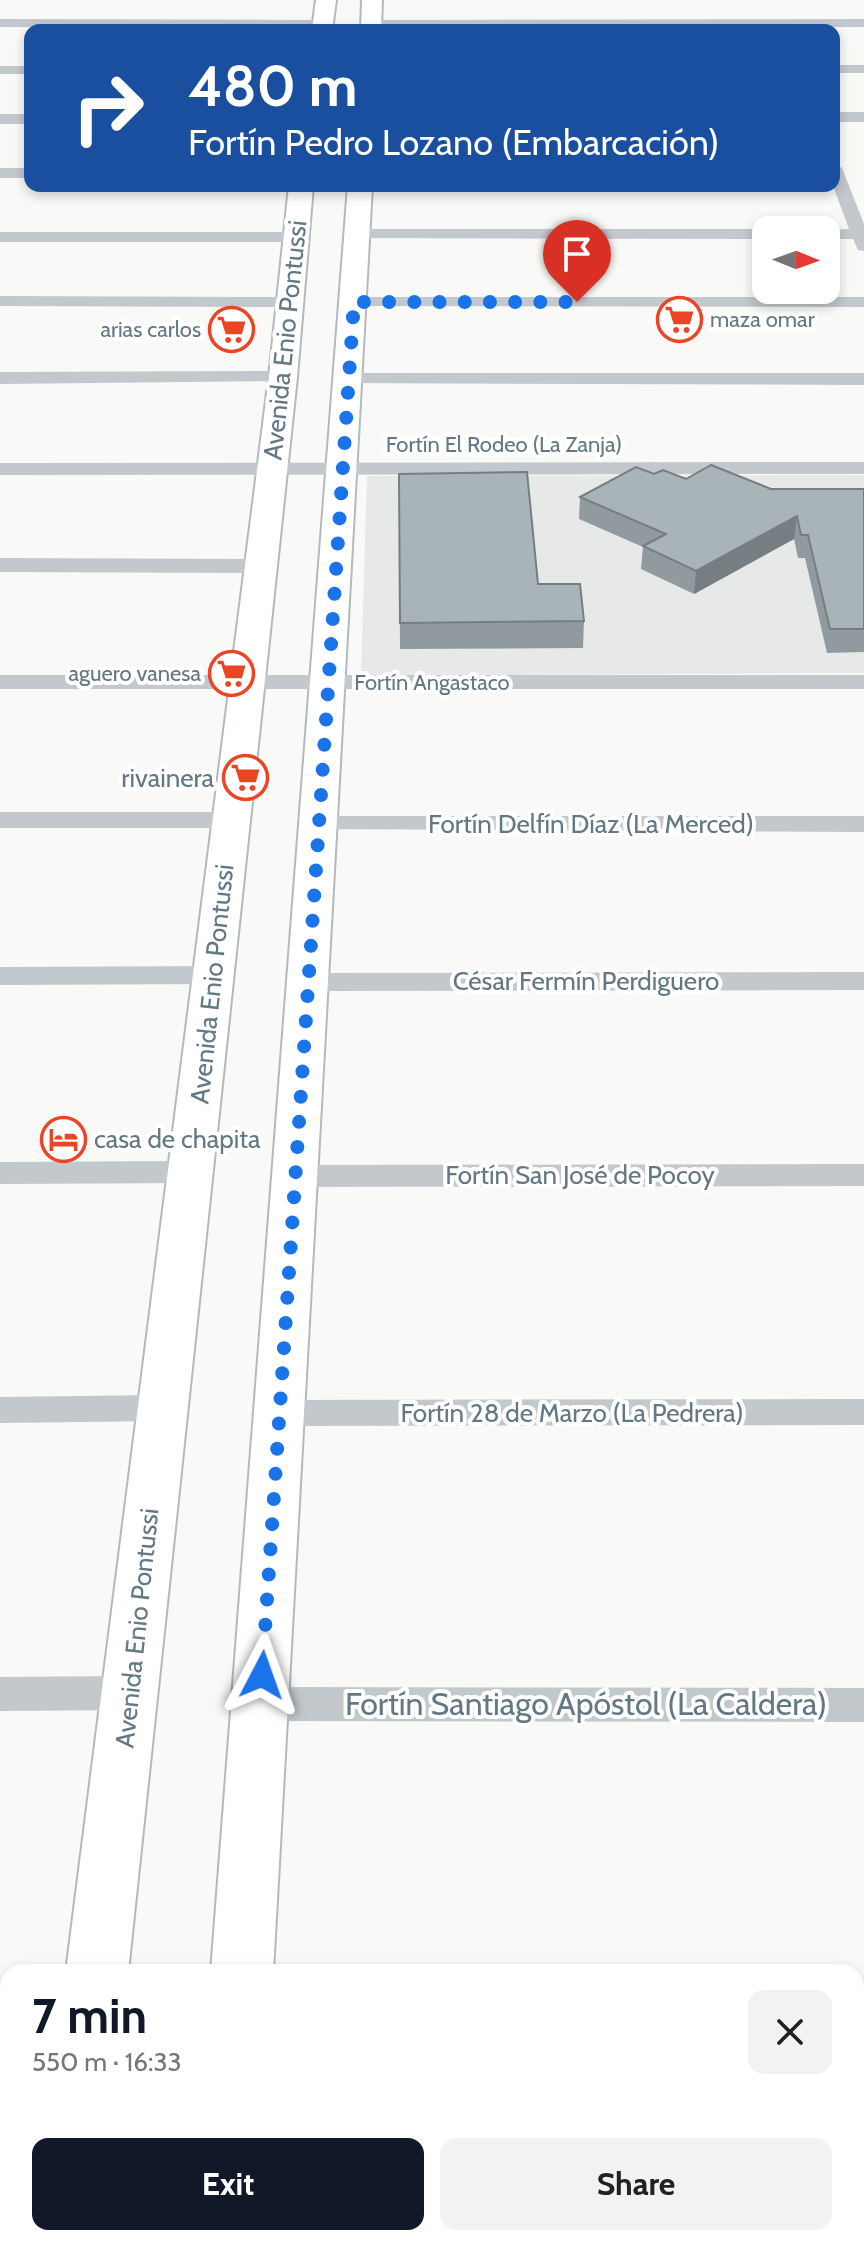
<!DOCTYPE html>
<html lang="en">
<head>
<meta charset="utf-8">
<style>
	:root { --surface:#fff; --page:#f2f2f2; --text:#202124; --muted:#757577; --accent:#111827 }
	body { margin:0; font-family:Cabin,sans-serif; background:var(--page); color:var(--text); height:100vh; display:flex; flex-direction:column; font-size:30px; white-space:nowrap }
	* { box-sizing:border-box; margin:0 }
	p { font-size:26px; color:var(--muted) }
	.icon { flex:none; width:44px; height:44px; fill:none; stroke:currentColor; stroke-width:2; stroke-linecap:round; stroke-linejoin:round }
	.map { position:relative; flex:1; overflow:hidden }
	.drawer { position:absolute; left:0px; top:1964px; width:864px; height:282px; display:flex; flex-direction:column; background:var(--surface); border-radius:24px 24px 0 0; box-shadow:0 4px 12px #0003 }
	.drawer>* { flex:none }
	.guide { position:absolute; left:24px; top:24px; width:816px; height:168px; border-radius:16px; box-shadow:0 4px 12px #0003; background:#1a4fa0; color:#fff; overflow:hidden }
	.needle { width:52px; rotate:91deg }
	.fabs { position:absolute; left:752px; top:216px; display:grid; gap:16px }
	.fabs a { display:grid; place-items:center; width:88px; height:88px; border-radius:16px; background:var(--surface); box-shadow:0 4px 12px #0003; font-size:40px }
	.pin { position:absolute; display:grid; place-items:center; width:68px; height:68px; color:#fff; margin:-82px -34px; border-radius:50% 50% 50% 0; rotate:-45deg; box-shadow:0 0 8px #0007 }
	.pin .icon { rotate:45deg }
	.me { position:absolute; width:88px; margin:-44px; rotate:4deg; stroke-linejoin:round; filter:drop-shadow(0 0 6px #0008) }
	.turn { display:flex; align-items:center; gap:28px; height:168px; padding:0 32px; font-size:36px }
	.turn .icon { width:104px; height:104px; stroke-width:2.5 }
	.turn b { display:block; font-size:56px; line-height:68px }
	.round { display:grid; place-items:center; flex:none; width:84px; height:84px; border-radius:16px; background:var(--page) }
	.head { display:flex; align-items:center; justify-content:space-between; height:136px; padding:0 32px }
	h1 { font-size:48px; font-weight:800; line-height:60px; color:var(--accent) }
	.cta { display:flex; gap:16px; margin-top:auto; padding:16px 32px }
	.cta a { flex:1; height:92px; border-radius:16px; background:var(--accent); color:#fff; font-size:32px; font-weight:800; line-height:92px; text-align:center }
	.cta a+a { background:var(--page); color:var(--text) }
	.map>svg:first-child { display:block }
	.built { fill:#e7e9e8 }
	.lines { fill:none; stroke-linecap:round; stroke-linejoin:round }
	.primary-casing { stroke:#b3babe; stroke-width:4 }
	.street { fill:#c2c8cb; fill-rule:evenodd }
	.primary { fill:#fff; fill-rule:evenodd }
	.wall { fill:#919b9f }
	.shaded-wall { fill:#767e82 }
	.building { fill:#a9b4b9; stroke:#767e82; stroke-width:2 }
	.route { stroke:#1a73e8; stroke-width:14; stroke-dasharray:0 25.2 }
	.labels { text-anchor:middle; stroke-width:8; stroke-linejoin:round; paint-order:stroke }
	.far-poi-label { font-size:22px; fill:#637883; stroke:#fff; text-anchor:end }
	.far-street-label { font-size:22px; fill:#637883; stroke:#fff }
	.street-label { font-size:26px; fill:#637883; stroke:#fff }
	.poi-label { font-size:26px; fill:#637883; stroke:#fff; text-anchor:end }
	.near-street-label { font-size:32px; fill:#637883; stroke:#fff }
</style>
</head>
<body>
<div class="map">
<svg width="864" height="2245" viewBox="0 0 864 2245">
	<rect width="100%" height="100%" fill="#f9f9f7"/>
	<!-- built -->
	<polygon class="built" points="864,475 864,673 361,676 367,476"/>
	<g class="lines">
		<defs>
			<g id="primary">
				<polygon points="316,0 336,0 332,30 312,30"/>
				<polygon points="362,0 382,0 381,30 361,30"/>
				<polygon points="289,186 313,186 297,377 128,1972 66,1972 269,377"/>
				<polygon points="348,186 372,186 273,1972 211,1972"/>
				<polygon points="33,2238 101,2238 100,2245 32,2245"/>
				<polygon points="191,2238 259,2238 258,2245 190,2245"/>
			</g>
		</defs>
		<!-- primary casing -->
		<use href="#primary" class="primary-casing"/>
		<!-- street -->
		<g class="street">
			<polygon points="0,19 322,20 329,24 322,28 0,27"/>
			<polygon points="864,19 864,27 371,28 364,24 371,20"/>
			<rect x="834" y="65" width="30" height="8"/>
			<rect x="0" y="66" width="30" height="8"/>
			<rect x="834" y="112" width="30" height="10"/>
			<rect x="0" y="114" width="30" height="10"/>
			<polygon points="834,163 842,168 864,224 864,251 858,250 853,239 826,239 826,230 822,230 849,229 833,186"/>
			<rect x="0" y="168" width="30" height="10"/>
			<polygon points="356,229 766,229 770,230 766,230 766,239 350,238 348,234 350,230"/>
			<polygon points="0,232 297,232 305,237 297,242 0,242"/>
			<polygon points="0,296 290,297 299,302 290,307 0,306"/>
			<polygon points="354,297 864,297 864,307 348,306 345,302"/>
			<polygon points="283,371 290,373 293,377 290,381 0,384 0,372"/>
			<polygon points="349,373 864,373 864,385 342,383 339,379"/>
			<polygon points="864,462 864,474 0,475 0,463"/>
			<polygon points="0,558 260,559 271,566 260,573 0,572"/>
			<rect x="0" y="675" width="864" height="14"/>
			<polygon points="0,812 230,812 239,815 243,820 239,825 230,828 0,828"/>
			<polygon points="319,816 864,816 864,832 310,829 306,824 310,819"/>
			<polygon points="214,966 224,969 228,975 224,981 214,984 0,985 0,967"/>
			<polygon points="864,972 864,990 308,991 298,988 294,982 298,976 308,973"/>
			<polygon points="191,1161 202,1164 206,1172 202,1180 191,1183 0,1184 0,1162"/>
			<polygon points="864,1164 864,1186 295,1187 284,1184 280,1176 284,1168 295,1165"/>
			<polygon points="162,1395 174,1399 179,1408 174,1417 162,1421 0,1423 0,1397"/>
			<polygon points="864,1399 864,1425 279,1426 267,1422 262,1413 267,1404 279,1400"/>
			<polygon points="130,1676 144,1681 149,1693 144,1705 130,1710 0,1711 0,1677"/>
			<polygon points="260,1687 864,1688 864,1722 260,1721 246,1716 241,1704 246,1692"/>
			<rect x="0" y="2099" width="8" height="44"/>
			<rect x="856" y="2099" width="8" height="44"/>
		</g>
		<!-- primary -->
		<use href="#primary" class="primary"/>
	</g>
	<!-- wall -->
	<g class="wall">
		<polygon points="399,474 584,621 583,648 400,649"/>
		<polygon points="654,474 771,489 864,489 864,652 827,653 805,558 798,558 794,539 694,594 641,569 643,547 579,519 580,497"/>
	</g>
	<!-- shaded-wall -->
	<polygon class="shaded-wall" points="797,516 794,539 694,594 696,571"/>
	<!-- building -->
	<g class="building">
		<polygon points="711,465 771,489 864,489 864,629 830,629 808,535 801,535 797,516 696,571 643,546 666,534 580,497 636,467 654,474 663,470 686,479"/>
		<polygon points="527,472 538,584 580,584 584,621 400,623 399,474"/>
	</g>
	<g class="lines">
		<!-- route -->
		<polyline class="route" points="262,1675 354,302 577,302"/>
	</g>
	<!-- icons -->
	<defs>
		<symbol id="supermarket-ring" viewBox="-11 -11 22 22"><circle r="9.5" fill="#fff" stroke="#eb4526" stroke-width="1.5"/><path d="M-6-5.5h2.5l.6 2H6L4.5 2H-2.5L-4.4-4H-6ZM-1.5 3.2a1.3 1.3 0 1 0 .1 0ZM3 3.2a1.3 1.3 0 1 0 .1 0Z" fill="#eb4526"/></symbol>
		<symbol id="hotel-ring" viewBox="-11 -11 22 22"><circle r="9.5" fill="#fff" stroke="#eb4526" stroke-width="1.5"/><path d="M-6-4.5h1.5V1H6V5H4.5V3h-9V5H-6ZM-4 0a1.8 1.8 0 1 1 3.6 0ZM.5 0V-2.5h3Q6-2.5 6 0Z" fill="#eb4526"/></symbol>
	</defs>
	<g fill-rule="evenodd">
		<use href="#supermarket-ring" x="654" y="294" width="51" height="51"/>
		<use href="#supermarket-ring" x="206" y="304" width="51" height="51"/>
		<use href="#supermarket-ring" x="206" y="648" width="51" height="51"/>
		<use href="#supermarket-ring" x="220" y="752" width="51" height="51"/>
		<use href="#hotel-ring" x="38" y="1114" width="51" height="51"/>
	</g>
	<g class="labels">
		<!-- far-poi labels -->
		<g class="far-poi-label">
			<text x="710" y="327" text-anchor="start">maza omar</text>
			<text x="201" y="337">arias carlos</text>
			<text x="201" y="681">aguero vanesa</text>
		</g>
		<!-- far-street labels -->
		<g class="far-street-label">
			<text x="504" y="452">Fortín El Rodeo (La Zanja)</text>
			<text x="432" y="690">Fortín Angastaco</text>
		</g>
		<!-- street labels -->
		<g class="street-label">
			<text transform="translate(285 340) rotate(-84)" y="9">Avenida Enio Pontussi</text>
			<text x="591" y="833">Fortín Delfín Díaz (La Merced)</text>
			<text x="586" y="990">César Fermín Perdiguero</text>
			<text transform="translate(212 984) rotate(-84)" y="9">Avenida Enio Pontussi</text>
			<text x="580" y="1184">Fortín San José de Pocoy</text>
			<text x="572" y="1422">Fortín 28 de Marzo (La Pedrera)</text>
			<text transform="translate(137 1628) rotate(-84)" y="9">Avenida Enio Pontussi</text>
		</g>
		<!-- poi labels -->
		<g class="poi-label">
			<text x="214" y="787">rivainera</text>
			<text x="94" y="1148" text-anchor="start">casa de chapita</text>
		</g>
		<!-- near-street labels -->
		<g class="near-street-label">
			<text x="586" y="1715">Fortín Santiago Apóstol (La Caldera)</text>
		</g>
	</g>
</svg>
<div class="fabs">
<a><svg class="needle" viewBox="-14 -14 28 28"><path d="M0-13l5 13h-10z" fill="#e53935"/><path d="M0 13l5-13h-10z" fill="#757577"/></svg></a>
</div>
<div class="pin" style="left:577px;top:302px;background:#d93025"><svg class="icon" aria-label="arrive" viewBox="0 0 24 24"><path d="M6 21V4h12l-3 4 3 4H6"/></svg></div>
<svg class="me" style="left:262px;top:1675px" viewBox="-20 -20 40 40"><path d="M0-17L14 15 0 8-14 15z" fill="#1a73e8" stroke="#fff" stroke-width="4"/></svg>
<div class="guide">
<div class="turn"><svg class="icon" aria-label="right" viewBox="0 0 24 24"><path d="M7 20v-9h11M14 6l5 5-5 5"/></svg><div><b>480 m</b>Fortín Pedro Lozano (Embarcación)</div></div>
</div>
<section class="drawer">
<div class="head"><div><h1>7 min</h1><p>550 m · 16:33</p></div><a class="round"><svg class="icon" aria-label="close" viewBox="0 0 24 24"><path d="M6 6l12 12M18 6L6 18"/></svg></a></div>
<div class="cta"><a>Exit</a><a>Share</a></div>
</section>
</div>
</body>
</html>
